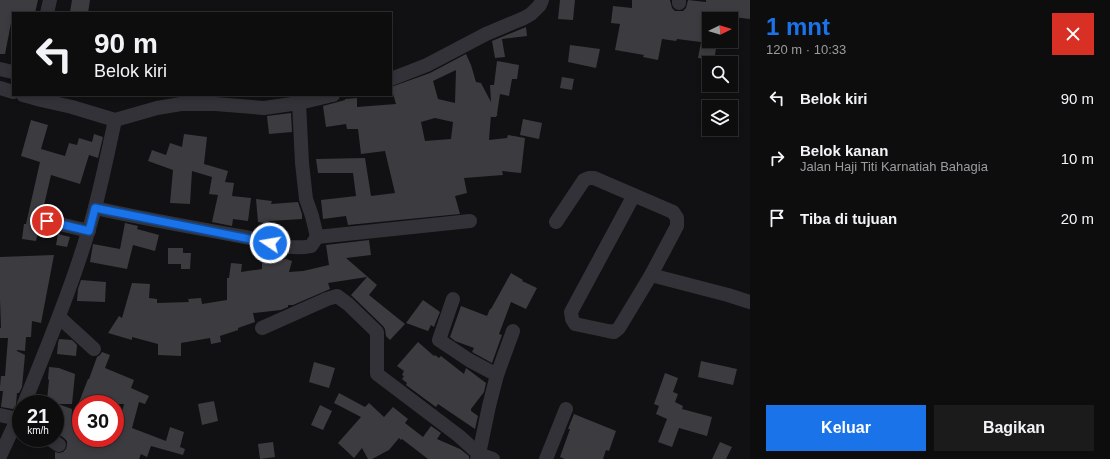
<!DOCTYPE html>
<html lang="id">
<head>
<meta charset="utf-8">
<style>
	:root { --surface:#0d0d0e; --page:#1b1b1c; --text:#f1f3f6; --muted:#9a9c9e; --line:#2d2d2e; --accent:#1a73e8 }
	body { margin:0; font-family:Arial,sans-serif; background:var(--page); color:var(--text); height:100vh; display:flex; flex-direction:column; font-size:15px; white-space:nowrap }
	* { box-sizing:border-box; margin:0 }
	p { font-size:13px; color:var(--muted) }
	.icon { flex:none; width:22px; height:22px; fill:none; stroke:currentColor; stroke-width:2; stroke-linecap:round; stroke-linejoin:round }
	.map { position:relative; flex:1; overflow:hidden }
	.details { display:flex; flex-direction:column; background:var(--surface); width:360px }
	.details>* { flex:none }
	.top-card { position:absolute; left:12px; top:12px; width:380px; height:84px; border-radius:0px; box-shadow:0 2px 6px #0003,0 0 0 1px var(--line); background:#0d0d0e; color:var(--text); overflow:hidden }
	.needle { width:26px; rotate:85deg }
	.buttons { position:absolute; left:702px; top:12px; display:grid; gap:8px }
	.buttons a { display:grid; place-items:center; width:36px; height:36px; border-radius:0px; background:var(--surface); box-shadow:0 2px 6px #0003,0 0 0 1px var(--line); font-size:20px }
	.speed { position:absolute; left:12px; top:395px; display:flex; gap:8px; font-size:20px; font-weight:700; text-align:center }
	.speed>* { display:grid; place-content:center; width:52px; height:52px; border-radius:50%; background:var(--surface); box-shadow:0 2px 6px #0003,0 0 0 1px var(--line); line-height:1 }
	.speed small { font-size:10px; font-weight:400 }
	.speed .limit { border:6px solid #d22; background:#fff; color:#111 }
	.pin { position:absolute; display:grid; place-items:center; width:34px; height:34px; color:#fff; margin:-17px; border:2px solid #fff; border-radius:50%; box-shadow:0 1px 4px #0007 }
	.me { position:absolute; width:44px; margin:-22px; rotate:282deg; stroke-linejoin:round; filter:drop-shadow(0 0 3px #0008) }
	.turn { display:flex; align-items:center; gap:14px; height:84px; padding:0 16px; font-size:18px }
	.turn .icon { width:52px; height:52px; stroke-width:2.5 }
	.turn b { display:block; font-size:28px; line-height:34px }
	.round { display:grid; place-items:center; flex:none; width:42px; height:42px; border-radius:0px; background:var(--page) }
	.overview { display:flex; align-items:center; justify-content:space-between; height:68px; padding:0 16px }
	h1 { font-size:24px; font-weight:700; line-height:30px; color:var(--accent) }
	.action { display:flex; gap:8px; margin-top:auto; padding:8px 16px }
	.action a { flex:1; height:46px; border-radius:0px; background:var(--accent); color:#fff; font-size:16px; font-weight:700; line-height:46px; text-align:center }
	.action a+a { background:var(--page); color:var(--text) }
	ul { padding:0; list-style:none }
	li { display:flex; align-items:center; gap:12px; height:60px; padding:0 16px }
	li div { flex:1 }
	li b { display:block; font-size:15px }
	li em { font-style:normal }
	main { display:flex; flex:1; min-height:0 }
	.map>svg:first-child { display:block }
	.building { fill:#3c3b40; fill-rule:evenodd }
	.lines { fill:none; stroke-linecap:round; stroke-linejoin:round }
	.minor { stroke:#323238; stroke-width:14 }
	.route-casing { stroke:#114b97; stroke-width:10 }
	.route { stroke:#1a73e8; stroke-width:7 }
</style>
</head>
<body>
<main>
<div class="map">
<svg width="750" height="459" viewBox="0 0 750 459">
	<rect width="100%" height="100%" fill="#111113"/>
	<!-- building -->
	<g class="building">
		<polygon points="0,0 38,0 35,13 13,13 5,54 0,54"/>
		<polygon points="72,0 90,0 88,13 70,12"/>
		<polygon points="560,0 575,0 573,20 558,19"/>
		<polygon points="632,0 670,0 672,8 675,11 683,11 686,8 688,0 706,2 706,0 750,0 750,19 724,16 724,19 709,19 709,41 712,41 710,49 716,49 714,60 698,58 701,42 677,39 676,41 662,39 658,60 643,57 644,55 615,50 620,24 611,23 613,6 632,8"/>
		<polygon points="526,27 527,36 502,39 505,57 495,58 492,41"/>
		<polygon points="570,45 600,49 596,68 568,62"/>
		<path d="M466 54 471 65 476 82 481 83 491 102 490 85H494L497 61 519 65 517 79H512L509 96 500 94 497 114 498 116 497 115 496 117H491V115L489 140 507 138 508 135 525 138 521 173 502 171 503 175 464 178 467 193 455 196 460 214 348 225 346 216 323 219 321 200 356 196 353 173H318L316 159 365 158 371 196 395 193 385 151 361 154 358 129H347L346 124 326 127 323 106 345 100V99L357 98V107L396 104 391 87 430 73ZM456 70 455 103 438 99 433 81ZM435 118 453 122 451 139 425 141 421 122Z"/>
		<polygon points="562,77 574,79 572,90 560,88"/>
		<polygon points="291,113 292,132 269,134 267,116"/>
		<polygon points="523,119 542,123 539,139 520,135"/>
		<polygon points="31,120 48,125 41,149 65,156 69,143 77,145 79,138 92,142 94,134 103,137 98,158 89,155 80,184 51,175 42,214 39,219 40,225 36,241 22,239 24,224 26,224 40,162 21,156"/>
		<polygon points="184,134 207,137 204,164 228,171 225,182 234,183 232,196 251,198 248,221 233,219 232,226 212,222 218,195 209,194 212,177 192,171 190,204 170,203 173,170 148,161 152,150 166,155 170,143 182,147"/>
		<polygon points="256,199 272,201 271,204 298,202 302,214 302,219 269,221 269,224 258,222"/>
		<polygon points="125,223 138,226 137,229 159,235 155,251 133,245 127,269 90,262 93,244 120,249"/>
		<polygon points="58,234 70,237 67,247 56,245"/>
		<polygon points="369,240 371,255 346,258 377,285 369,295 405,324 390,340 386,336 385,329 383,326 351,295 367,277 328,283 330,289 293,305 288,305 288,307 281,310 253,313 255,322 238,328 238,330 220,336 221,342 211,344 210,338 181,343 181,356 158,355 158,344 132,337 132,340 108,333 119,316 122,318 132,283 150,284 149,298 157,299 157,303 189,302 188,299 201,298 202,304 227,300 227,278 229,278 231,263 242,264 241,272 262,269 262,262 286,259 292,261 289,272 303,271 329,265 326,245"/>
		<polygon points="168,248 183,248 183,253 191,253 190,269 181,269 181,264 168,264"/>
		<polygon points="54,255 41,323 32,321 31,337 26,337 25,351 17,350 17,351 25,355 22,387 19,393 17,393 16,405 13,409 1,407 3,391 0,391 0,387 1,376 5,376 8,338 0,338 0,328 1,328 0,299 0,257"/>
		<polygon points="511,273 523,280 522,281 537,288 526,309 511,302 499,334 502,335 492,363 472,352 474,348 455,341 450,337 461,306 487,316 490,309 491,309"/>
		<polygon points="81,280 106,282 105,302 77,301 78,289"/>
		<polygon points="423,300 440,312 435,324 434,327 431,325 428,331 406,323"/>
		<polygon points="59,339 72,340 77,345 76,356 57,354 58,343"/>
		<polygon points="418,342 434,356 435,355 439,358 441,356 464,374 466,368 486,383 484,392 471,409 471,411 478,416 475,429 438,404 436,407 406,385 407,383 402,379 404,376 402,375 404,371 397,366"/>
		<path d="M102 352 110 355 105 368 134 380 131 388 149 396 145 404 139 402 132 428 166 441 170 427 184 432 180 447 185 449 183 455 151 446 147 457 141 454 139 459H55V452L59 453 63 452 66 449 67 445V441L64 438 55 432V404L47 400 49 380 48 379 49 367 59 368 75 374 72 404H58L72 409 71 423 88 379H89L97 357 100 355ZM81 404H124L118 428 115 427V438H81Z"/>
		<polygon points="701,361 737,369 733,385 698,377"/>
		<polygon points="314,362 335,368 329,388 309,382"/>
		<polygon points="665,373 678,378 673,392 678,394 675,402 683,406 682,409 712,417 707,436 679,428 672,447 658,442 667,419 656,414 659,406 654,404"/>
		<polygon points="339,393 365,407 369,403 384,417 393,407 408,419 405,423 423,437 431,426 441,433 437,439 460,449 469,456 469,459 428,459 402,439 401,440 399,438 389,450 372,459 368,459 362,448 354,458 338,443 361,417 334,403"/>
		<polygon points="214,401 218,421 202,425 198,404"/>
		<polygon points="320,405 332,411 323,430 311,425"/>
		<polygon points="574,414 616,431 609,451 606,450 603,459 565,459 560,457 570,429 568,429"/>
		<polygon points="273,442 275,457 260,459 258,444"/>
		<polygon points="720,442 732,447 726,459 712,459"/>
	</g>
	<g class="lines">
		<!-- minor -->
		<g class="minor">
			<polyline points="679,3 679,0"/>
			<polyline points="47,13 50,0"/>
			<polyline points="0,69 13,72"/>
			<polyline points="391,79 427,65 486,34 524,18 531,14 540,5 542,0"/>
			<polyline points="0,88 13,92"/>
			<polyline points="23,95 41,100 72,107 115,120 157,108 181,104 215,104 264,108 299,103 333,95"/>
			<polyline points="299,103 302,163 306,199 312,216 317,237 470,221"/>
			<path d="M95 208C145 219 195 228 245 237 265 241 290 251 311 246L317 237"/>
			<polyline points="47,221 89,231"/>
			<polyline points="556,222 584,180 589,178 594,178 673,212 677,218 677,226 651,275 619,328 614,332 608,331 575,324 572,319 571,312 634,195"/>
			<polyline points="651,275 728,295 750,302"/>
			<polyline points="453,299 439,340 469,360 497,375"/>
			<polyline points="59,317 94,349"/>
			<polyline points="262,328 327,299 337,296 348,304 377,332 377,374 459,436 479,454 493,459"/>
			<path d="M24 404C47 347 71 289 89 229 100 193 107 156 115 120"/>
			<polyline points="0,415 18,419 21,421"/>
			<polyline points="48,438 59,445"/>
			<polyline points="0,456 21,411"/>
			<polyline points="477,459 479,454 489,406 497,375 513,331"/>
			<polyline points="546,459 566,409"/>
		</g>
	</g>
	<g class="lines">
		<defs>
			<polyline id="route" points="47,221 89,231 95,208 270,243"/>
		</defs>
		<!-- route casing -->
		<use href="#route" class="route-casing"/>
		<!-- route -->
		<use href="#route" class="route"/>
	</g>
</svg>
<div class="buttons">
<a><svg class="needle" viewBox="-14 -14 28 28"><path d="M0-13l5 13h-10z" fill="#e53935"/><path d="M0 13l5-13h-10z" fill="#9a9c9e"/></svg></a>
<a><svg class="icon" aria-label="search" viewBox="0 0 24 24"><circle cx="10" cy="10" r="6"/><path d="M15 15l6 6"/></svg></a>
<a><svg class="icon" aria-label="layers" viewBox="0 0 24 24"><path d="M12 4l9 5-9 5-9-5zM3 14l9 5 9-5"/></svg></a>
</div>
<div class="speed"><div>21<small>km/h</small></div><div class="limit">30</div></div>
<div class="pin" style="left:47px;top:221px;background:#d93025"><svg class="icon" aria-label="arrive" viewBox="0 0 24 24"><path d="M6 21V4h12l-3 4 3 4H6"/></svg></div>
<svg class="me" style="left:270px;top:243px" viewBox="-20 -20 40 40"><circle r="17" fill="#1a73e8" stroke="#fff" stroke-width="3"/><path d="M0-11L8 9 0 5-8 9z" fill="#fff"/></svg>
<div class="top-card">
<div class="turn"><svg class="icon" aria-label="left" viewBox="0 0 24 24"><path d="M17 20v-9H6M10 6l-5 5 5 5"/></svg><div><b>90 m</b>Belok kiri</div></div>
</div>
</div>
<section class="details">
<div class="overview"><div><h1>1 mnt</h1><p>120 m · 10:33</p></div><a class="round" style="background:#d93025;color:#fff"><svg class="icon" aria-label="close" viewBox="0 0 24 24"><path d="M6 6l12 12M18 6L6 18"/></svg></a></div>
<ul>
<li><svg class="icon" aria-label="left" viewBox="0 0 24 24"><path d="M17 20v-9H6M10 6l-5 5 5 5"/></svg><div><b>Belok kiri</b></div><em>90 m</em></li>
<li><svg class="icon" aria-label="right" viewBox="0 0 24 24"><path d="M7 20v-9h11M14 6l5 5-5 5"/></svg><div><b>Belok kanan</b><p>Jalan Haji Titi Karnatiah Bahagia</p></div><em>10 m</em></li>
<li><svg class="icon" aria-label="arrive" viewBox="0 0 24 24"><path d="M6 21V4h12l-3 4 3 4H6"/></svg><div><b>Tiba di tujuan</b></div><em>20 m</em></li>
</ul>
<div class="action"><a>Keluar</a><a>Bagikan</a></div>
</section>
</main>
</body>
</html>
